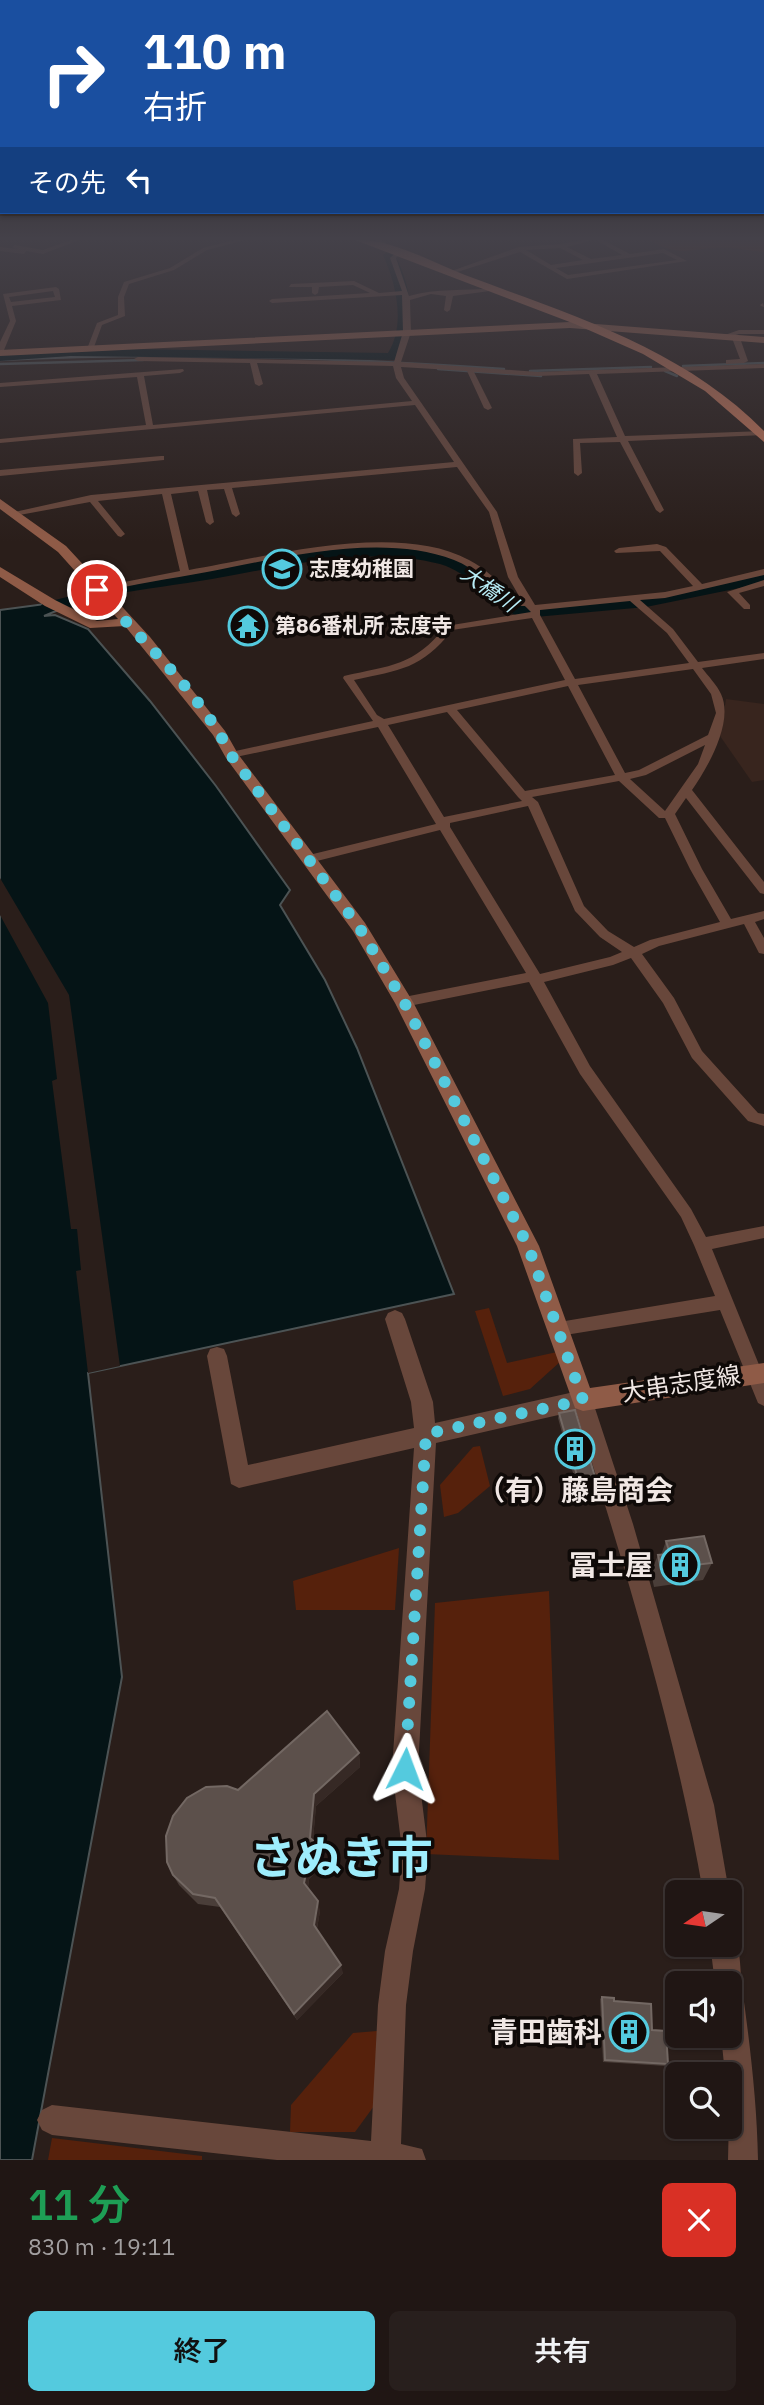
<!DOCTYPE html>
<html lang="ja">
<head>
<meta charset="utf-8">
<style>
	:root { --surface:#201614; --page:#281f1d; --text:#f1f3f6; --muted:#a29fa0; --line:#3d3534; --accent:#54cade }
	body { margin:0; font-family:"IBM Plex Sans","Noto Sans JP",sans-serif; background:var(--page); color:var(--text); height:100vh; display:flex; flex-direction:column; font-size:26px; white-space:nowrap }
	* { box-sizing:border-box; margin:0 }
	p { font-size:23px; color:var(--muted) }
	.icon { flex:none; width:38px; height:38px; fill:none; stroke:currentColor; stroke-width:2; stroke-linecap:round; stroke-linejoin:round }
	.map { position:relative; height:2160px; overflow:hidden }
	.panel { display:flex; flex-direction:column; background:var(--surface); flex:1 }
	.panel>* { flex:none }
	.banner { position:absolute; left:0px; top:0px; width:765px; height:214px; box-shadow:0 2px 5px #0004,0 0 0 2px var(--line); background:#1a4fa0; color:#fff; overflow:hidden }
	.needle { width:46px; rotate:257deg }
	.fabs { position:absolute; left:665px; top:1880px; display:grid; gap:14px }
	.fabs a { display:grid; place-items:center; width:77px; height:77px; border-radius:10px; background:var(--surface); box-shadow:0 2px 5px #0004,0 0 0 2px var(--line); font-size:35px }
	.pin { position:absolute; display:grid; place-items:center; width:60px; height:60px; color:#fff; margin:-30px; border:4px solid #fff; border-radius:50%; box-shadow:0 2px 7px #0007 }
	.me { position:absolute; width:77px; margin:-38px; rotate:3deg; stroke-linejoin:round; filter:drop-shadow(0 0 5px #0008) }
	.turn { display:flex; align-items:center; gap:24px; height:147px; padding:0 28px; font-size:32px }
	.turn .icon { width:91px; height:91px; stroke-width:2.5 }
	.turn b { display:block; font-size:49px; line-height:60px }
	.then { display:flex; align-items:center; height:66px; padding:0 28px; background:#0003; gap:14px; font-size:26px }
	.round { display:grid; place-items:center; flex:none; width:74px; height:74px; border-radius:10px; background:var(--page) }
	.headline { display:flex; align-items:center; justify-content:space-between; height:119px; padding:0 28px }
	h1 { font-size:42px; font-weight:600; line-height:52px; color:#1e9e55 }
	.button { display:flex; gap:14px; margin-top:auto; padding:14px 28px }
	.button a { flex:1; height:80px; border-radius:10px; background:var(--accent); color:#111; font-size:28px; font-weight:600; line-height:80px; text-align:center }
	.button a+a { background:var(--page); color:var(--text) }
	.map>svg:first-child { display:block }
	.built { fill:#38251e }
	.green { fill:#56210c }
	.water { fill:#051416; stroke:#4c5354; stroke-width:2 }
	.pier { fill:#2a1e1a }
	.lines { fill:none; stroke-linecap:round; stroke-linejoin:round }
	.stream { stroke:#4c5354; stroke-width:2.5 }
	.river { fill:#051416; fill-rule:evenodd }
	.minor { fill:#68473b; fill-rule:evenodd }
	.tertiary { fill:#68473b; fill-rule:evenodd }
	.secondary { fill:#8f5b47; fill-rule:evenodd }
	.trunk { fill:#ba7055; fill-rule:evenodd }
	.wall { fill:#4a3e39 }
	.shaded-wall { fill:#362925 }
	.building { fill:#5c504b; stroke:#736863; stroke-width:2 }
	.route { stroke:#54cade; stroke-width:12; stroke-dasharray:0 21.6 }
	.labels { text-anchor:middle; stroke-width:7; stroke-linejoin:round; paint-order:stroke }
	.far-poi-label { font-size:21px; font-weight:bold; fill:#f0e7e4; stroke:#0f0a08; text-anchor:start }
	.far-water-label { font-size:21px; font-style:italic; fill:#b8edf7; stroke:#0f0a08 }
	.street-label { font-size:24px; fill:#f0e7e4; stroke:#0f0a08 }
	.near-poi-label { font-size:28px; font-weight:bold; fill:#f0e7e4; stroke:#0f0a08; text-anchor:end }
	.near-town-label { font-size:46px; font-weight:bold; fill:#9eedfc; stroke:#0f0a08 }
</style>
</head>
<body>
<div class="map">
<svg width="764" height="2160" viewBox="0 0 764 2160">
	<rect width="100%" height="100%" fill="#2a1e1a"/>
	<!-- built -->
	<polygon class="built" points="726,699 764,704 764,780 752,782 720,736"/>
	<!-- green -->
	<g class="green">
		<path d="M650 240H764V252C748 251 730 246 714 248 687 250 676 256 650 240Z"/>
		<polygon points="489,1308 507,1363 557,1352 561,1361 530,1389 503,1396 475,1311"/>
		<polygon points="480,1446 490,1486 458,1513 444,1517 440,1485 473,1447"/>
		<polygon points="399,1548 395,1610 296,1610 293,1581"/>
		<polygon points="549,1591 559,1860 426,1854 435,1603"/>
		<polygon points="377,2031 374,2106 355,2132 290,2132 291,2105 353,2033"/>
		<polygon points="52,2138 202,2156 202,2160 48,2160"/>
	</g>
	<!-- water -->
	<polygon class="water" points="45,604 56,611 44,616 55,615 88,629 150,701 216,786 290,890 280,905 325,980 357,1048 454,1294 88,1373 122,1677 32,2160 0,2160 0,610"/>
	<!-- pier -->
	<polygon class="pier" points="0,878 69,995 120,1366 88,1373 76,1271 81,1270 77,1229 71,1229 52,1081 57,1079 48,1003 0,915"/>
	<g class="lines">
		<!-- stream -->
		<g class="stream">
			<path d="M0 360C168 351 336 358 504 369"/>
			<polyline points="0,364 143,360"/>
			<polyline points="683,366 764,363"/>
			<polyline points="438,369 541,376"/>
			<polyline points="530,371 651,367"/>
			<polyline points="665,371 677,376"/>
		</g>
		<!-- river -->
		<g class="river">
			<path d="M389 251 393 252C412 284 418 328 397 360L70 356 0 361V353L70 348 388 353C406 325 396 283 383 255Z"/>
			<path d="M361 547C403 547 447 548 484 572 499 582 511 598 526 607L646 597 764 573V583L646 607 524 618C495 611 475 574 440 564 366 545 286 566 212 579 179 585 145 588 112 595 93 600 75 607 56 611H43L40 607 43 603C146 577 254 556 361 547Z"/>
		</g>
		<!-- minor -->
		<g class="minor">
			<polygon points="71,240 79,240 43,254 26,251 24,254 0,251 0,247 17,249 12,247 15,245 43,250"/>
			<polygon points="235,240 245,240 207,250 174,270 129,284 124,297 125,316 102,325 94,347 87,349 97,323 118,315 118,297 124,282 170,268 203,248"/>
			<polygon points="374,240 381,240 386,243 385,249 381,249 381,245"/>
			<path d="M582 240H593L567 247 591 259 622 255 596 240H603L630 254 664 249 687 261 567 279 520 252 451 274 446 273 519 247 561 244ZM560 248 583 260 551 265 526 250ZM663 253 677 260 568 275 556 268Z"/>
			<path d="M398 251 401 253 396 258 409 296C436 288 466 291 494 288L497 290 453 296 450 310 447 312 444 310 446 296 431 294 410 300 411 332 401 362 538 372 764 364V368L597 374 625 436 764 431V435L628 441 664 510 660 513 656 510 620 442 580 443 582 473 578 476 574 473 573 439 617 437 589 374 538 376 474 372 492 408 488 410 484 408 467 371 401 367 404 378 497 512 518 577 535 605 665 592 693 586 660 551 616 553 614 551 619 548 657 544 666 547 702 584 764 569V575L665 598 640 600 673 629 698 662 764 653V659L702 668C708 676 717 685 721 694 734 722 708 767 692 790L764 882V894L760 893 686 798 675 814 702 869 731 919 764 911V919L755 922 764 938V954L759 953 744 924 659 946 642 954 674 998 702 1051 758 1113 764 1114V1126L748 1121 692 1058 663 1003 631 958 613 965 544 982 590 1066 691 1209 706 1237 764 1226V1238L712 1249 764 1377V1406L758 1403 720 1310 559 1336 553 1334 551 1329 553 1324 559 1322 715 1296 694 1245 681 1217 580 1074 529 982 404 1007 399 1005 397 1002 399 999 404 997 526 973 440 830 309 863 303 859 309 855 436 824 378 727 231 758 226 755 231 752 373 721 343 678 344 676C391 665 413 667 446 626L531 612 525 606H513C495 589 477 569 454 560 381 532 281 558 207 572 170 579 133 584 97 593L92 590 94 588 180 571 162 494 98 501 125 534 121 537 118 536 90 502 14 516 10 513 91 495 454 462 415 405 0 443V439L146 425 137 377 0 387V383L183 369 184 371 180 373 144 376 153 425 412 401 396 378 393 366 257 363 263 384 259 386 255 384 250 363 138 361 134 359 138 357 394 362 403 332 402 295 272 303 269 301 272 299 370 293 353 285 319 287 318 293 315 295 312 293V287H289L291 284 354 281 379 293 402 291 390 258ZM457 467 489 512 508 577 522 601H518C503 586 488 570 469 560 396 521 267 557 189 570L171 494 198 491 206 522 210 525 214 522 207 490 224 489 232 514 236 517 240 514 232 488ZM630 601 667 633 689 663 575 679 540 615V610ZM532 618 565 680 384 719 377 715 354 680C400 670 422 669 452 630ZM693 669 711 694 716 713 708 735 639 770 625 773 578 685ZM568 686 615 775 525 791 457 710ZM447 712 518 797 522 801 444 817 388 725ZM705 745 698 764 665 811 630 779 646 775ZM619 781 659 818H665L690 869 720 922 650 940 634 947 608 931 584 906 538 802 532 797ZM528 806 575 911 600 937 622 952 610 957 540 974 450 827V823Z"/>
			<path d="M56 287 59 289 61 300 12 306 16 321 4 350 0 352V342L10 321 3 294ZM53 291 55 297 11 302 9 297Z"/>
			<polygon points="763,303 764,307 761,306 760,305"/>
			<polygon points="739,330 764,330 764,334 739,334 726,338 722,336"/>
			<polygon points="736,336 740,338 748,361 744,363 726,364 726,360 740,359 732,338"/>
			<polygon points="161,456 164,456 164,460 0,476 0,470"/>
			<polygon points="764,580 764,586 739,593 750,605 750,609 744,609 727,592"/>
		</g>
		<!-- tertiary -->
		<g class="tertiary">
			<path d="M395 1310 402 1313 405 1319 433 1402 435 1423 583 1390 590 1393 633 1524 714 1805 729 1892H703C675 1729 625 1569 576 1411L436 1443 418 1769 428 1850 425 1889 413 1951 406 2005 401 2144 422 2149 426 2160H277L52 2135 42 2130 37 2120 42 2110 52 2105 371 2141 378 2005 385 1951 399 1889 402 1850 392 1769 414 1448 239 1488 231 1484 207 1356 210 1349 217 1347 224 1349 227 1356 248 1465 414 1428 411 1402 385 1319 388 1313Z"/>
			<path d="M730 1933 734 1934C741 1951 740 1970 742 1987 750 2045 757 2102 758 2160H728L730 2074H725L721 2035H730V1983H715L710 1944H730Z"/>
		</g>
		<!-- secondary -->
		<g class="secondary">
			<polygon points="570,322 764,337 764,343 570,328 0,356 0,350"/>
			<polygon points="0,499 66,546 150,637 225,731 238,754 365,923 413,1002 539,1246 590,1388 764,1363 764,1383 583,1411 575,1408 517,1246 395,1003 353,931 226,758 213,735 125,626 90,628 45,606 0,577 0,567 55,600 97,621 118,619 58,552 0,509"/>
		</g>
		<!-- trunk -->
		<path class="trunk" d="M355 240C390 238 432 262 465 275 571 315 683 348 764 431V442L705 391 643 354 575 324Z"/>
	</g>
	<!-- wall -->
	<g class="wall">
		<polygon points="559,1413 595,1477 593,1481 576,1484 558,1418"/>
		<polygon points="666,1541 712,1563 703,1580 654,1587 651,1572 658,1555 661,1555"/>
		<polygon points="359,1753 360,1767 316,1806 313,1840 317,1844 319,1869 309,1879 308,1888 320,1911 317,1929 343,1973 297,2020 220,1907 198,1904 179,1885 173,1875 238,1790"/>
		<polygon points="602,1997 614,2001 652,2030 668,2064 666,2066 603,2062 600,1999"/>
	</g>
	<!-- shaded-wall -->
	<g class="shaded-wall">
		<polygon points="359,1753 360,1767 316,1806 312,1849 310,1838 314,1794"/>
		<polygon points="317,1844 319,1869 309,1879 307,1893 304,1883 307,1868"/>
		<polygon points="318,1901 320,1911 316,1934 314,1925"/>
		<polygon points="341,1965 343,1973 297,2020 294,2014"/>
	</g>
	<!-- building -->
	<g class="building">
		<polygon points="575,1410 595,1477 578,1479 559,1413"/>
		<polygon points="704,1536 712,1563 661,1569 658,1555 670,1554 666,1541"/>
		<polygon points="327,1711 359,1753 314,1794 310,1838 317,1844 317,1858 307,1868 304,1883 318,1901 314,1925 341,1965 294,2014 215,1898 193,1894 173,1875 167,1862 166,1836 173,1816 187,1798 206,1787 227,1786 238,1790"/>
		<polygon points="602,1997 614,1998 614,2001 651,2004 652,2030 666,2031 668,2064 605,2060"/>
	</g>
	<!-- sky -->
	<linearGradient id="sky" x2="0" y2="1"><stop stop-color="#17100e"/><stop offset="0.44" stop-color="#444149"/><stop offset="1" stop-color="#444149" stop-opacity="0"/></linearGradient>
	<rect width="764" height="542" fill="url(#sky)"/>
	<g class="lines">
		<!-- route -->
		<path class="route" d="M97 590C143 642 200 692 231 755L359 927 404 1002 528 1246 583 1400 426 1434 405 1769"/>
	</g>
	<!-- icons -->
	<defs>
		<symbol id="school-ring" viewBox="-11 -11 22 22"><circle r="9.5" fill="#0f0a08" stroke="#54cade" stroke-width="1.5"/><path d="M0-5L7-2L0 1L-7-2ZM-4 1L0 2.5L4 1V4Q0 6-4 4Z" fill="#54cade"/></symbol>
		<symbol id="temple-ring" viewBox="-11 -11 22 22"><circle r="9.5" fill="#0f0a08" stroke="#54cade" stroke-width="1.5"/><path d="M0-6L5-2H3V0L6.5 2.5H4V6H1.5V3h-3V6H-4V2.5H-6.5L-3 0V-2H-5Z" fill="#54cade"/></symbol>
		<symbol id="building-ring" viewBox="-11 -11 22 22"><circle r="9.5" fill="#0f0a08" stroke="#54cade" stroke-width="1.5"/><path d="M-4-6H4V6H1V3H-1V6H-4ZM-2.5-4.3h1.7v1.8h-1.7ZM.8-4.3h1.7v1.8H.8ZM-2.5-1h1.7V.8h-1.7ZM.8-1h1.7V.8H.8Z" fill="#54cade"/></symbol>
	</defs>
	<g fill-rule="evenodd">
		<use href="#school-ring" x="260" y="547" width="44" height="44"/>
		<use href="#temple-ring" x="226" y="604" width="44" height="44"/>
		<use href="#building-ring" x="553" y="1427" width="44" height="44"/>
		<use href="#building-ring" x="658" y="1543" width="44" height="44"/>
		<use href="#building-ring" x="607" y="2010" width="44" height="44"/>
	</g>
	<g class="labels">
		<!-- far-poi labels -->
		<g class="far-poi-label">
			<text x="309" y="576">志度幼稚園</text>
			<text x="275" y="633">第86番札所 志度寺</text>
		</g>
		<!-- far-water labels -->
		<g class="far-water-label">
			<text transform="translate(489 589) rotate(35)" y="7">大橋川</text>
		</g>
		<!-- street labels -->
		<g class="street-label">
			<text transform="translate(681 1384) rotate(-9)" y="8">大串志度線</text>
		</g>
		<!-- near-poi labels -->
		<g class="near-poi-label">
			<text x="575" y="1500" text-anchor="middle">（有）藤島商会</text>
			<text x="653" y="1575">冨士屋</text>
			<text x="602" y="2042">青田歯科</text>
		</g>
		<!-- near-town labels -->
		<g class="near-town-label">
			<text x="341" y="1874">さぬき市</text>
		</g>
	</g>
</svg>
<div class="fabs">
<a><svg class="needle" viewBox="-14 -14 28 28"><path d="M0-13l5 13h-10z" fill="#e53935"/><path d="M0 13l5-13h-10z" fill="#a29fa0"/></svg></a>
<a><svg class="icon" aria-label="sound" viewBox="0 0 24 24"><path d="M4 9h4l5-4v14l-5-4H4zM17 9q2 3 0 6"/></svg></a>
<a><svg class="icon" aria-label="search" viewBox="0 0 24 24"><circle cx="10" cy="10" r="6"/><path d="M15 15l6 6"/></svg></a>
</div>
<div class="pin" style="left:97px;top:590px;background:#d93025"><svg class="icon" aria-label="arrive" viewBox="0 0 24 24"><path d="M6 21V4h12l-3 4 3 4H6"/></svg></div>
<svg class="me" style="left:405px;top:1769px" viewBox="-20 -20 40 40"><path d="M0-17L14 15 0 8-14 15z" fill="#54cade" stroke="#fff" stroke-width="4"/></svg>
<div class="banner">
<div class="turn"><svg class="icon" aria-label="right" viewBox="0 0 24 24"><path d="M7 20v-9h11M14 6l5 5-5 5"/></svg><div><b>110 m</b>右折</div></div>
<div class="then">その先<svg class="icon" aria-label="left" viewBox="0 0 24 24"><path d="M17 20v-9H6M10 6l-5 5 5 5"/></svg></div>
</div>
</div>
<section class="panel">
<div class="headline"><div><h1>11 分</h1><p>830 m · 19:11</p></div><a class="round" style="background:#d93025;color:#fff"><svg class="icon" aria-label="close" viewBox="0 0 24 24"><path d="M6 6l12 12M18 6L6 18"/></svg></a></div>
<div class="button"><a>終了</a><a>共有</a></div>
</section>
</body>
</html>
